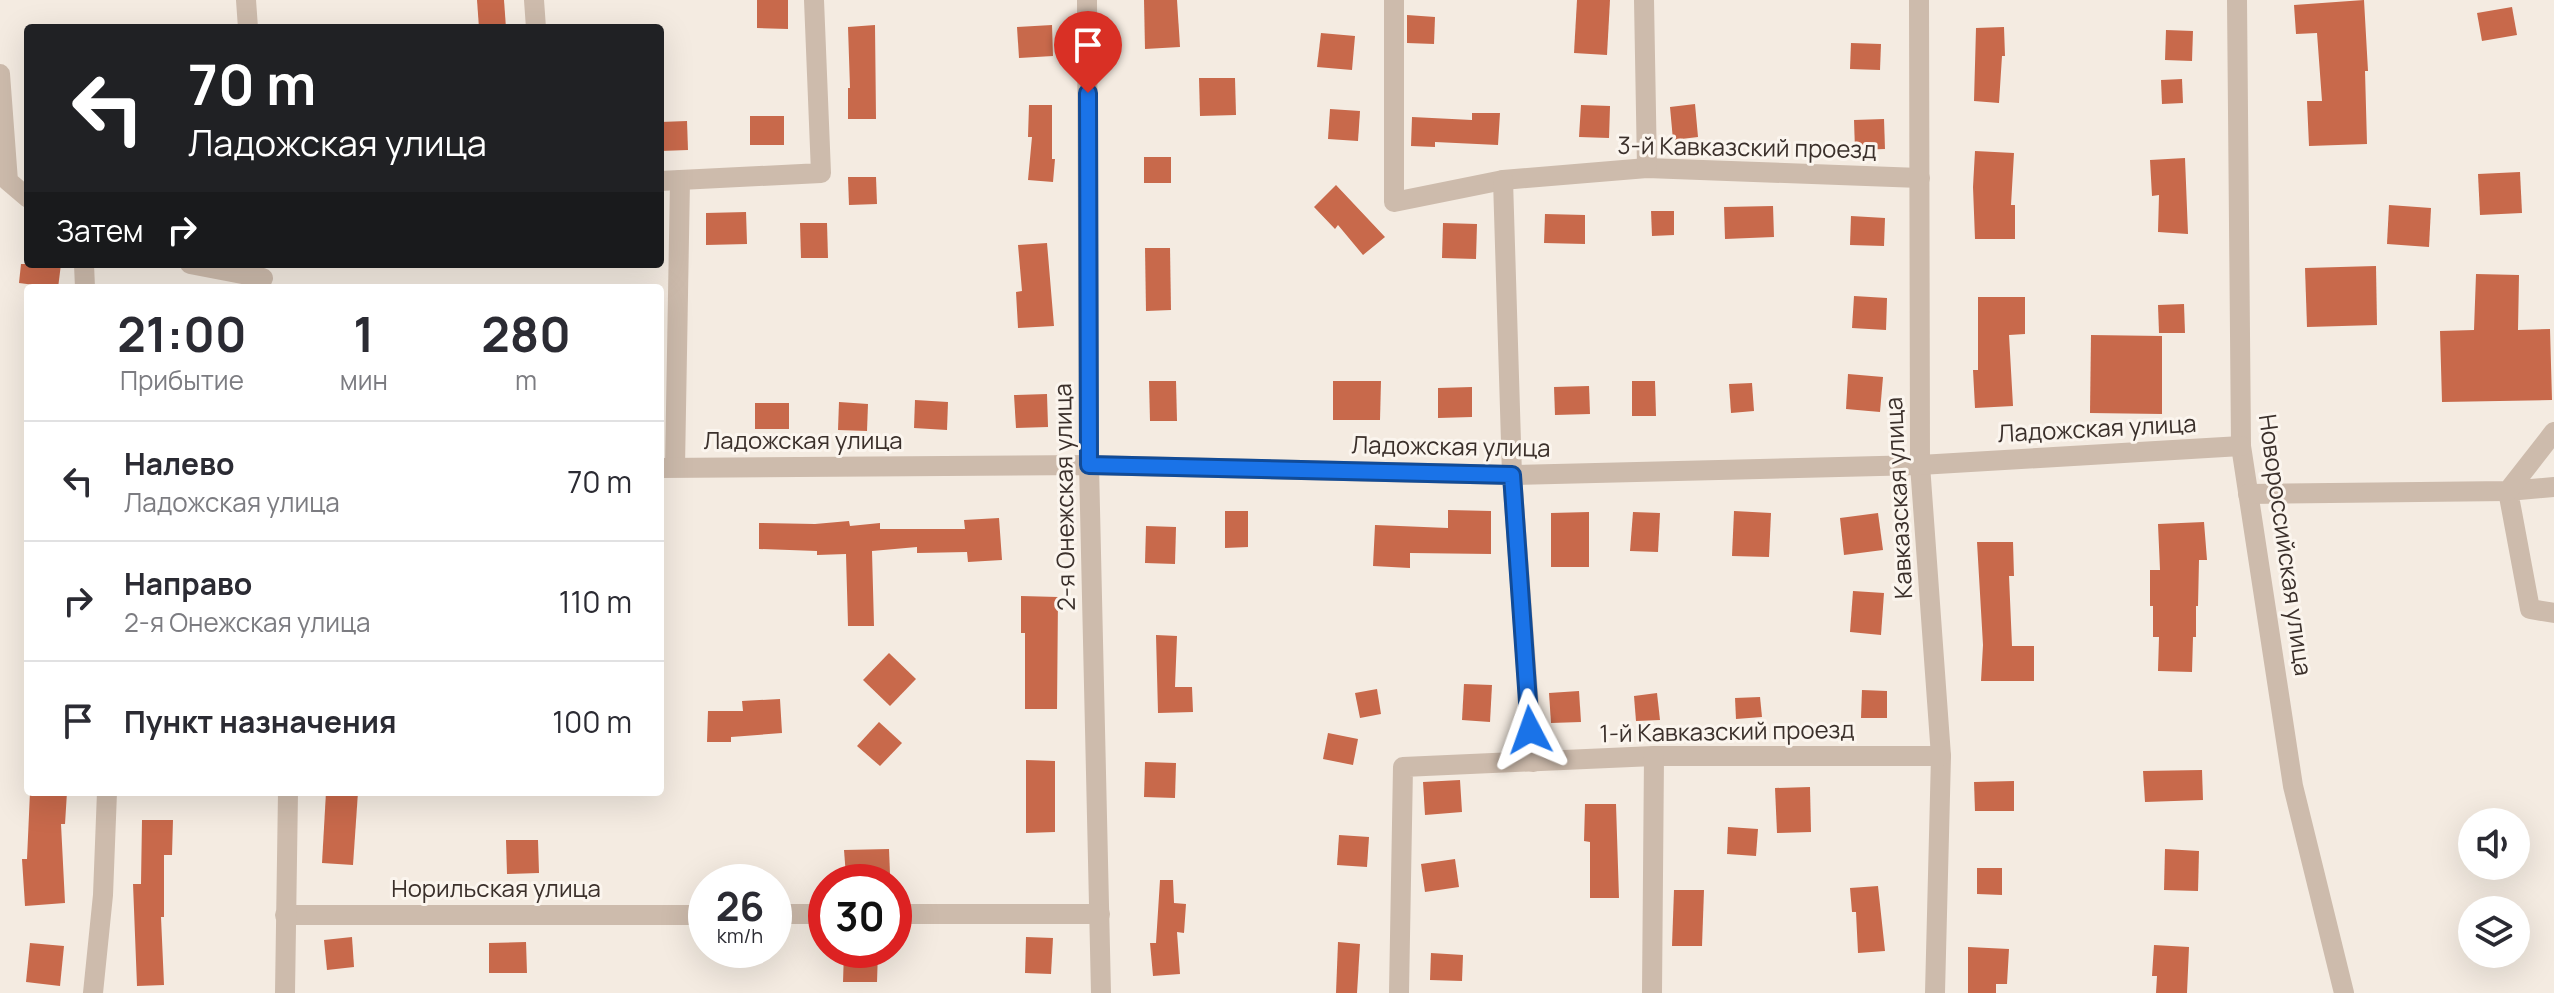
<!DOCTYPE html>
<html lang="ru">
<head>
<meta charset="utf-8">
<style>
	:root { --surface:#fff; --page:#f7f7f7; --text:#2b2b33; --muted:#7c7c81; --line:#e1e1e2 }
	body { margin:0; font-family:Manrope,sans-serif; background:var(--page); color:var(--text); height:100vh; display:flex; flex-direction:column; font-size:30px; white-space:nowrap }
	* { box-sizing:border-box; margin:0 }
	p { font-size:26px; color:var(--muted) }
	.icon { flex:none; width:44px; height:44px; fill:none; stroke:currentColor; stroke-width:2; stroke-linecap:round; stroke-linejoin:round }
	.map { position:relative; flex:1; overflow:hidden }
	.drawer { position:absolute; left:24px; top:284px; width:640px; height:512px; display:flex; flex-direction:column; background:var(--surface); border-radius:8px; box-shadow:0 8px 32px #0002 }
	.drawer>* { flex:none }
	.top-card { position:absolute; left:24px; top:24px; width:640px; height:244px; border-radius:8px; box-shadow:0 8px 32px #0002; background:#202124; color:#fff; overflow:hidden }
	.tools { position:absolute; left:2458px; top:808px; display:grid; gap:16px }
	.tools a { display:grid; place-items:center; width:72px; height:72px; border-radius:50%; background:var(--surface); box-shadow:0 8px 32px #0002; font-size:40px }
	.speed { position:absolute; left:688px; top:864px; display:flex; gap:16px; font-size:40px; font-weight:700; text-align:center }
	.speed>* { display:grid; place-content:center; width:104px; height:104px; border-radius:50%; background:var(--surface); box-shadow:0 8px 32px #0002; line-height:1 }
	.speed small { font-size:20px; font-weight:400 }
	.speed .limit { border:12px solid #d22; background:#fff; color:#111 }
	.pin { position:absolute; display:grid; place-items:center; width:68px; height:68px; color:#fff; margin:-82px -34px; border-radius:50% 50% 50% 0; rotate:-45deg; box-shadow:0 0 8px #0007 }
	.pin .icon { rotate:45deg }
	.me { position:absolute; width:88px; margin:-44px; rotate:356deg; stroke-linejoin:round; filter:drop-shadow(0 0 6px #0008) }
	.turn { display:flex; align-items:center; gap:28px; height:168px; padding:0 32px; font-size:36px }
	.turn .icon { width:104px; height:104px; stroke-width:2.5 }
	.turn b { display:block; font-size:56px; line-height:68px }
	.then { display:flex; align-items:center; height:76px; padding:0 32px; background:#0003; gap:16px; font-size:30px }
	.eta { display:flex; justify-content:space-evenly; align-items:center; height:136px; text-align:center }
	.eta b { font-size:48px; font-weight:700; line-height:56px }
	ul { padding:0; list-style:none }
	li { display:flex; align-items:center; gap:24px; height:120px; padding:0 32px; border-top:2px solid var(--line) }
	li div { flex:1 }
	li b { display:block; font-size:30px }
	li em { font-style:normal }
	.map>svg:first-child { display:block }
	.building { fill:#c8694b }
	.lines { fill:none; stroke-linecap:round; stroke-linejoin:round }
	.minor { stroke:#cdbbac; stroke-width:20 }
	.route-casing { stroke:#114b97; stroke-width:20 }
	.route { stroke:#1a73e8; stroke-width:14 }
	.labels { text-anchor:middle; stroke-width:6; stroke-linejoin:round; paint-order:stroke }
	.street-label { font-size:24px; fill:#3b302b; stroke:#fbf5ee }
</style>
</head>
<body>
<div class="map">
<svg width="2554" height="993" viewBox="0 0 2554 993">
	<rect width="100%" height="100%" fill="#f4ebe1"/>
	<!-- building -->
	<g class="building">
		<polygon points="477,0 504,0 506,28 479,28"/>
		<polygon points="757,0 788,0 788,29 757,28"/>
		<polygon points="1144,0 1177,0 1180,47 1145,49"/>
		<polygon points="1577,0 1610,0 1607,55 1574,53"/>
		<polygon points="2364,0 2368,71 2365,71 2367,144 2309,146 2307,101 2322,101 2317,33 2296,34 2294,5"/>
		<polygon points="2512,7 2517,35 2482,41 2477,13"/>
		<polygon points="1407,15 1435,17 1434,44 1407,43"/>
		<polygon points="875,25 876,119 848,119 848,88 850,88 848,27"/>
		<polygon points="1052,25 1053,56 1019,58 1017,27"/>
		<polygon points="2004,27 2005,56 2002,56 1999,103 1974,101 1976,28"/>
		<polygon points="2166,30 2193,31 2192,61 2165,60"/>
		<polygon points="1321,33 1355,36 1352,70 1317,67"/>
		<polygon points="1851,43 1881,44 1880,70 1850,69"/>
		<polygon points="1199,78 1235,78 1236,115 1200,116"/>
		<polygon points="2182,79 2183,103 2162,104 2161,80"/>
		<polygon points="1695,104 1698,137 1673,140 1670,107"/>
		<polygon points="1029,105 1052,105 1052,159 1055,159 1053,182 1028,180 1032,137 1028,137"/>
		<polygon points="1581,105 1610,106 1609,138 1579,137"/>
		<polygon points="1330,109 1360,111 1358,141 1328,139"/>
		<polygon points="1472,113 1500,113 1498,145 1435,142 1435,147 1411,146 1412,117 1472,120"/>
		<rect x="750" y="116" width="34" height="29"/>
		<polygon points="1884,119 1885,149 1855,150 1854,120"/>
		<polygon points="687,121 688,150 660,151 660,122"/>
		<polygon points="1975,151 2014,153 2011,205 2015,205 2015,239 1975,239 1973,187"/>
		<rect x="1144" y="157" width="27" height="26"/>
		<polygon points="2185,158 2188,234 2158,232 2159,195 2152,196 2150,160"/>
		<polygon points="2520,172 2522,213 2480,215 2478,174"/>
		<polygon points="848,177 876,177 877,204 849,205"/>
		<polygon points="1336,185 1385,237 1363,255 1338,225 1335,229 1314,207"/>
		<polygon points="2389,205 2431,208 2429,247 2387,244"/>
		<polygon points="1773,206 1774,237 1725,239 1724,207"/>
		<polygon points="1651,211 1674,211 1674,235 1652,236"/>
		<polygon points="746,212 747,244 706,245 706,213"/>
		<polygon points="1545,214 1585,215 1585,244 1544,243"/>
		<polygon points="1851,216 1885,218 1884,246 1850,245"/>
		<polygon points="800,223 827,223 828,258 801,258"/>
		<polygon points="1443,223 1477,224 1476,259 1442,258"/>
		<polygon points="1047,243 1054,326 1018,328 1016,292 1022,291 1018,245"/>
		<polygon points="1145,248 1170,248 1171,310 1146,311"/>
		<polygon points="21,264 61,264 58,288 19,283"/>
		<polygon points="2376,266 2377,325 2307,327 2305,268"/>
		<polygon points="2476,274 2519,275 2518,330 2550,329 2552,400 2442,402 2440,331 2474,330"/>
		<polygon points="1854,296 1887,298 1886,330 1852,328"/>
		<polygon points="1978,297 2025,297 2025,334 2009,335 2013,406 1975,408 1973,370 1978,370"/>
		<polygon points="2184,304 2185,333 2159,333 2158,305"/>
		<polygon points="2091,335 2162,336 2162,414 2090,413"/>
		<polygon points="1848,374 1883,377 1880,412 1846,409"/>
		<polygon points="1149,381 1176,381 1177,421 1150,421"/>
		<polygon points="1333,381 1381,381 1380,420 1333,420"/>
		<polygon points="1632,381 1655,381 1656,416 1632,416"/>
		<polygon points="1752,383 1754,411 1731,413 1729,384"/>
		<polygon points="1589,386 1590,414 1555,415 1554,387"/>
		<polygon points="1472,387 1472,417 1438,418 1438,388"/>
		<polygon points="1047,394 1048,427 1016,428 1014,395"/>
		<polygon points="915,400 948,402 947,430 914,428"/>
		<polygon points="839,402 868,404 867,431 838,430"/>
		<rect x="755" y="403" width="34" height="26"/>
		<polygon points="1448,510 1491,511 1491,554 1410,553 1410,568 1373,566 1375,525 1448,528"/>
		<polygon points="1225,511 1248,511 1248,547 1225,548"/>
		<polygon points="1734,511 1771,513 1769,557 1732,556"/>
		<polygon points="1589,512 1589,567 1551,567 1551,513"/>
		<polygon points="1633,512 1660,513 1658,552 1630,551"/>
		<polygon points="1878,513 1883,550 1844,555 1840,518"/>
		<polygon points="999,518 1002,560 968,562 967,552 917,553 917,547 872,551 874,626 848,626 846,554 817,555 817,551 759,549 759,523 815,524 849,521 850,526 880,523 880,529 965,529 964,520"/>
		<polygon points="2204,522 2207,560 2199,560 2198,606 2196,606 2196,637 2193,637 2192,672 2158,671 2159,637 2153,637 2153,606 2150,606 2150,570 2160,570 2158,524"/>
		<polygon points="1146,526 1176,527 1175,564 1145,563"/>
		<polygon points="1977,542 2013,542 2014,576 2009,576 2012,646 2034,646 2034,681 1981,681 1983,645"/>
		<polygon points="1853,591 1884,593 1881,635 1850,632"/>
		<polygon points="1021,596 1058,597 1057,709 1025,709 1025,633 1021,633"/>
		<polygon points="1156,635 1177,636 1175,687 1192,687 1193,712 1158,713"/>
		<polygon points="889,653 916,679 890,706 863,680"/>
		<polygon points="1464,684 1492,685 1490,722 1462,720"/>
		<polygon points="1377,689 1381,714 1360,718 1355,693"/>
		<polygon points="1862,690 1887,691 1887,718 1861,718"/>
		<polygon points="1579,691 1581,722 1551,723 1549,693"/>
		<polygon points="1657,693 1660,720 1636,721 1634,696"/>
		<polygon points="1760,697 1762,717 1736,719 1735,698"/>
		<polygon points="780,699 782,733 731,737 731,742 707,742 708,711 743,711 742,701"/>
		<polygon points="879,722 902,743 880,766 857,746"/>
		<polygon points="1328,733 1358,739 1353,765 1323,759"/>
		<polygon points="1026,760 1055,761 1055,832 1026,833"/>
		<polygon points="1145,762 1176,763 1175,798 1144,797"/>
		<polygon points="2202,770 2203,800 2145,802 2143,771"/>
		<polygon points="1460,780 1462,812 1425,815 1423,782"/>
		<polygon points="2014,781 2014,811 1975,811 1974,782"/>
		<polygon points="1810,787 1811,832 1777,833 1775,788"/>
		<polygon points="30,792 67,792 65,824 61,824 65,903 25,906 22,859 27,859"/>
		<polygon points="326,792 358,792 353,865 322,863"/>
		<polygon points="1585,804 1616,804 1619,898 1590,898 1590,842 1584,841"/>
		<polygon points="142,820 173,820 172,855 164,855 164,917 161,917 164,985 137,986 133,884 141,884"/>
		<polygon points="1728,827 1758,829 1756,856 1727,854"/>
		<polygon points="1339,835 1369,837 1367,867 1337,865"/>
		<polygon points="506,840 538,840 539,873 507,874"/>
		<polygon points="889,849 890,874 846,876 844,850"/>
		<polygon points="2165,849 2199,851 2198,891 2164,890"/>
		<polygon points="1455,859 1459,887 1425,892 1421,864"/>
		<polygon points="1977,868 2002,868 2002,895 1977,894"/>
		<polygon points="1160,880 1173,880 1174,903 1186,904 1184,933 1177,932 1180,974 1153,976 1150,943 1156,943"/>
		<polygon points="1878,886 1885,951 1858,953 1856,912 1852,912 1850,888"/>
		<polygon points="1674,890 1704,890 1702,946 1672,946"/>
		<polygon points="352,937 354,967 327,970 324,940"/>
		<polygon points="1026,937 1053,938 1051,974 1025,973"/>
		<polygon points="526,942 527,973 489,973 489,943"/>
		<polygon points="1338,942 1360,944 1357,993 1336,993"/>
		<polygon points="30,943 64,946 60,986 26,982"/>
		<polygon points="2154,945 2189,947 2187,993 2156,993 2157,976 2152,976"/>
		<polygon points="1968,947 2009,949 2007,984 1996,984 1996,993 1968,993"/>
		<polygon points="844,950 878,951 877,982 843,982"/>
		<polygon points="1431,953 1463,955 1462,981 1430,980"/>
	</g>
	<g class="lines">
		<!-- minor -->
		<g class="minor">
			<polyline points="246,0 248,28"/>
			<polyline points="534,0 536,28"/>
			<polyline points="1087,0 1089,465 1101,993"/>
			<polyline points="1394,0 1394,202 1503,180 1647,168 1920,178"/>
			<polyline points="1644,0 1647,168"/>
			<polyline points="1919,0 1920,465 1941,756 1935,993"/>
			<polyline points="2237,0 2241,446 2293,786 2344,993"/>
			<polyline points="0,74 8,181 28,198"/>
			<polyline points="1503,180 1512,475 1533,762"/>
			<polyline points="660,181 821,173 814,0"/>
			<polyline points="84,264 85,288"/>
			<polyline points="190,264 263,278"/>
			<polyline points="675,467 680,180"/>
			<polyline points="660,468 1089,465 1512,475 1920,465 2241,446"/>
			<polyline points="2554,487 2508,491 2530,609 2554,613"/>
			<polyline points="2248,494 2508,491 2554,432"/>
			<polyline points="774,914 826,914"/>
			<polyline points="894,914 1100,914"/>
			<polyline points="285,915 706,915"/>
			<polyline points="93,993 103,895 107,792"/>
			<polyline points="285,993 288,792"/>
			<polyline points="1399,993 1403,767 1654,756 1941,756"/>
			<polyline points="1652,993 1654,756"/>
		</g>
	</g>
	<g class="lines">
		<defs>
			<polyline id="route" points="1088,93 1089,465 1512,475 1530,730"/>
		</defs>
		<!-- route casing -->
		<use href="#route" class="route-casing"/>
		<!-- route -->
		<use href="#route" class="route"/>
	</g>
	<g class="labels">
		<!-- street labels -->
		<g class="street-label">
			<text transform="translate(1747 148) rotate(1)" y="8">3-й Кавказский проезд</text>
			<text transform="translate(2097 429) rotate(-3)" y="8">Ладожская улица</text>
			<text x="803" y="449">Ладожская улица</text>
			<text transform="translate(1451 447) rotate(1)" y="8">Ладожская улица</text>
			<text transform="translate(1065 497) rotate(-91)" y="8">2-я Онежская улица</text>
			<text transform="translate(1899 498) rotate(-93)" y="8">Кавказская улица</text>
			<text transform="translate(2285 545) rotate(82)" y="8">Новороссийская улица</text>
			<text transform="translate(1727 732) rotate(-1)" y="8">1-й Кавказский проезд</text>
			<text x="496" y="897">Норильская улица</text>
		</g>
	</g>
</svg>
<div class="tools">
<a><svg class="icon" aria-label="sound" viewBox="0 0 24 24"><path d="M4 9h4l5-4v14l-5-4H4zM17 9q2 3 0 6"/></svg></a>
<a><svg class="icon" aria-label="layers" viewBox="0 0 24 24"><path d="M12 4l9 5-9 5-9-5zM3 14l9 5 9-5"/></svg></a>
</div>
<div class="speed"><div>26<small>km/h</small></div><div class="limit">30</div></div>
<div class="pin" style="left:1088px;top:93px;background:#d93025"><svg class="icon" aria-label="arrive" viewBox="0 0 24 24"><path d="M6 21V4h12l-3 4 3 4H6"/></svg></div>
<svg class="me" style="left:1530px;top:730px" viewBox="-20 -20 40 40"><path d="M0-17L14 15 0 8-14 15z" fill="#1a73e8" stroke="#fff" stroke-width="4"/></svg>
<div class="top-card">
<div class="turn"><svg class="icon" aria-label="left" viewBox="0 0 24 24"><path d="M17 20v-9H6M10 6l-5 5 5 5"/></svg><div><b>70 m</b>Ладожская улица</div></div>
<div class="then">Затем<svg class="icon" aria-label="right" viewBox="0 0 24 24"><path d="M7 20v-9h11M14 6l5 5-5 5"/></svg></div>
</div>
<section class="drawer">
<div class="eta">
<div><b>21:00</b><p>Прибытие</p></div>
<div><b>1</b><p>мин</p></div>
<div><b>280</b><p>m</p></div>
</div>
<ul>
<li><svg class="icon" aria-label="left" viewBox="0 0 24 24"><path d="M17 20v-9H6M10 6l-5 5 5 5"/></svg><div><b>Налево</b><p>Ладожская улица</p></div><em>70 m</em></li>
<li><svg class="icon" aria-label="right" viewBox="0 0 24 24"><path d="M7 20v-9h11M14 6l5 5-5 5"/></svg><div><b>Направо</b><p>2-я Онежская улица</p></div><em>110 m</em></li>
<li><svg class="icon" aria-label="arrive" viewBox="0 0 24 24"><path d="M6 21V4h12l-3 4 3 4H6"/></svg><div><b>Пункт назначения</b></div><em>100 m</em></li>
</ul>
</section>
</div>
</body>
</html>
